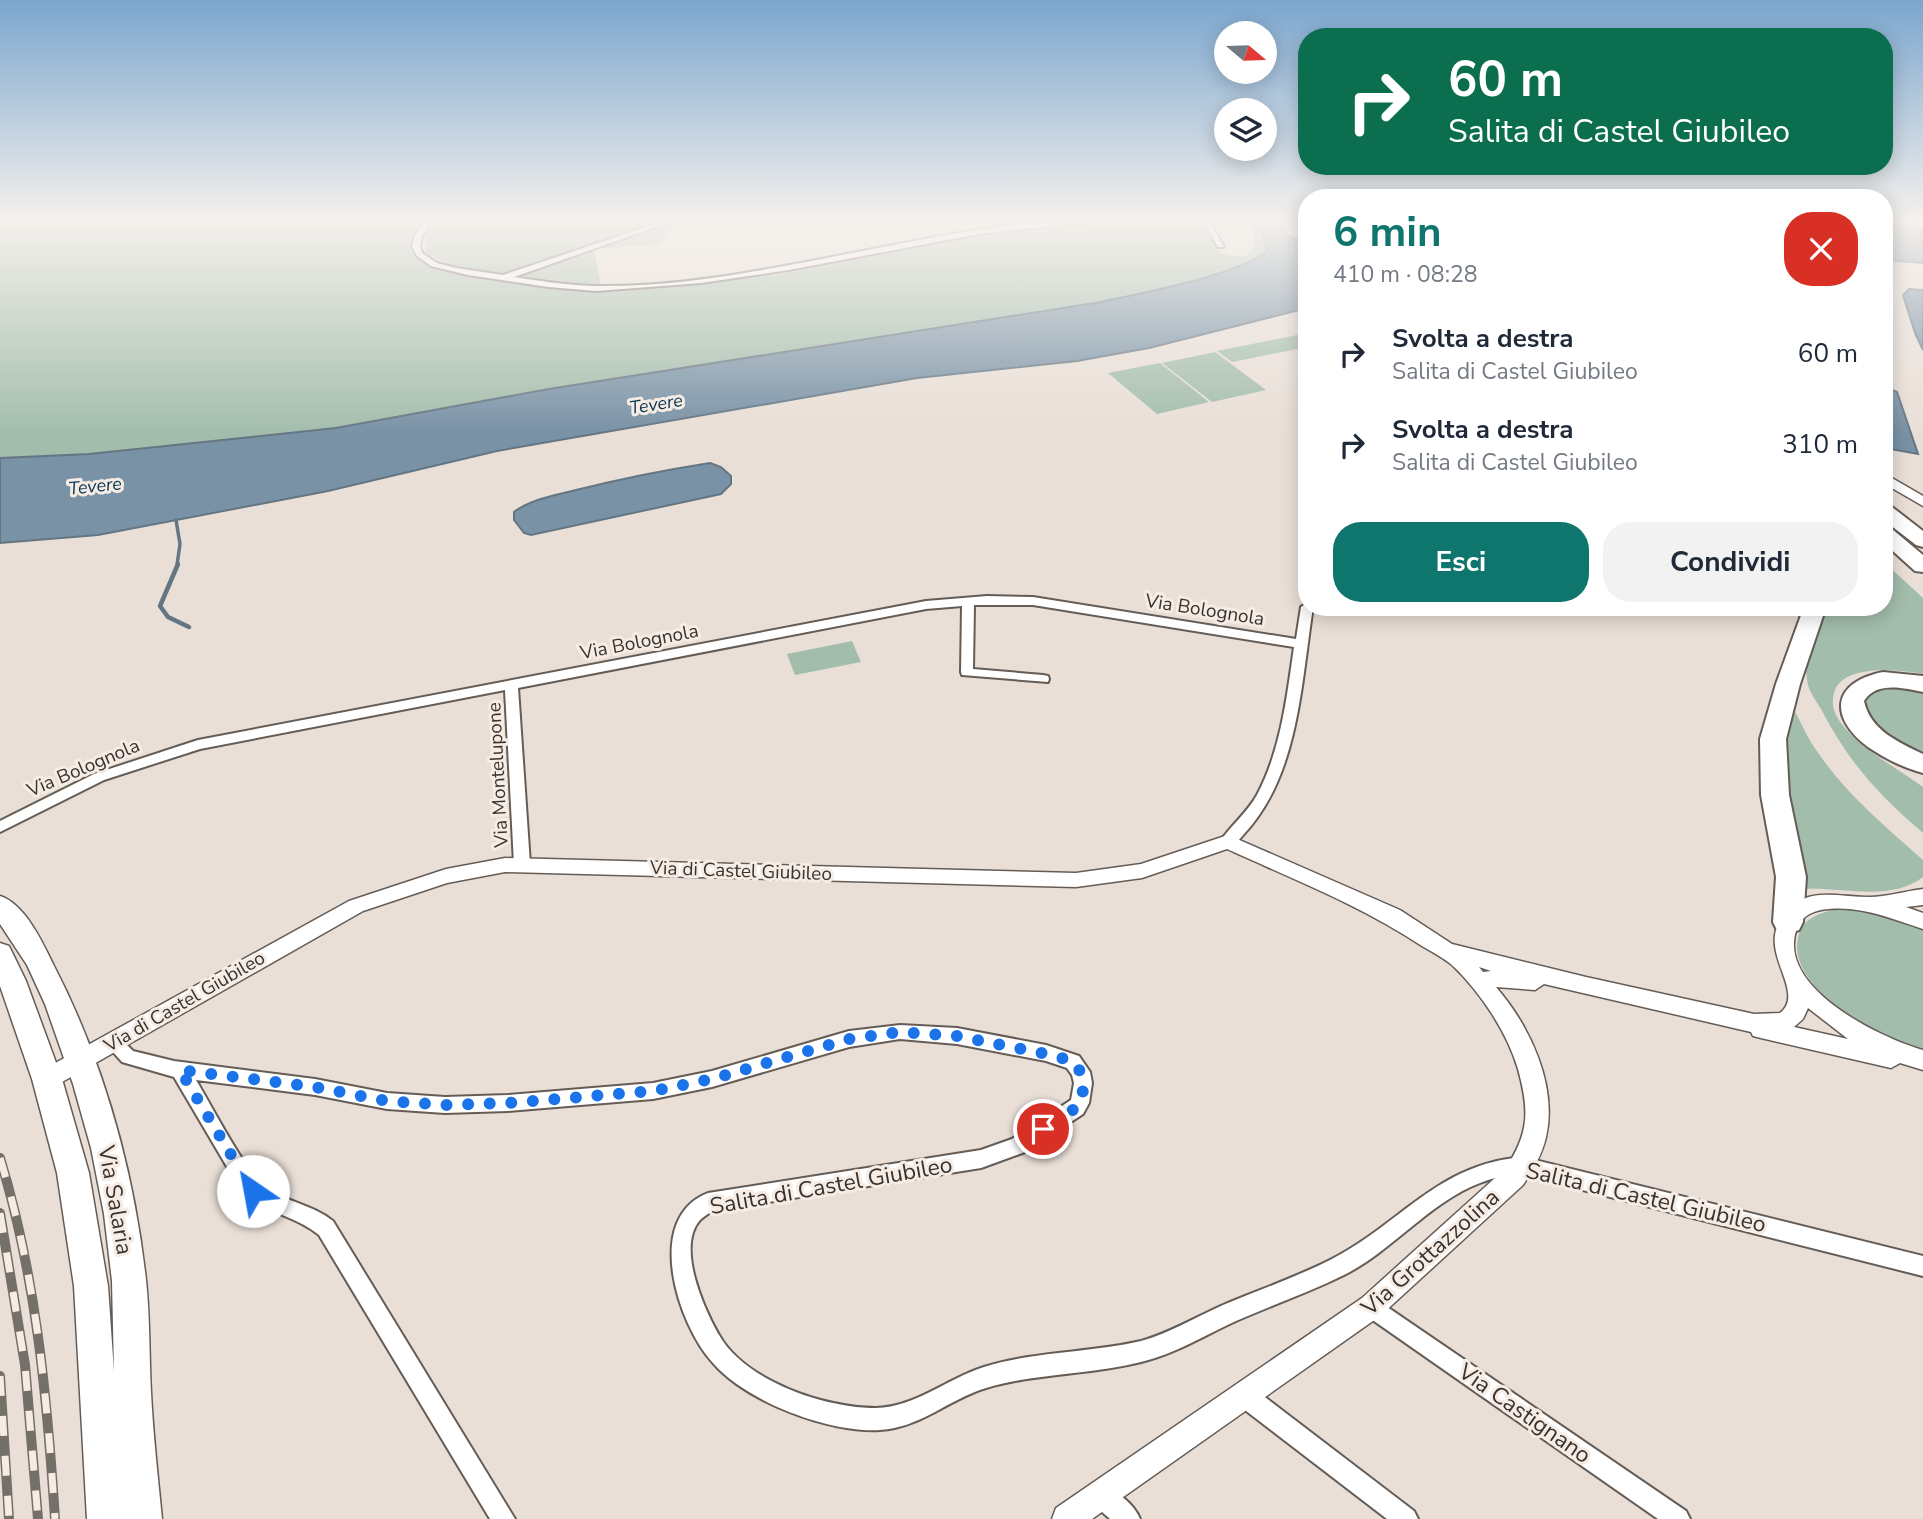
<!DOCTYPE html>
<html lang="it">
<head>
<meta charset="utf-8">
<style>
	:root { --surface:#fff; --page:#f2f2f3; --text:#1f2937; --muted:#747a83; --accent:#0f766e }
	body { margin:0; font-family:"Nunito Sans",sans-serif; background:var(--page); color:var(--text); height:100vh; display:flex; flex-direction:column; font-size:26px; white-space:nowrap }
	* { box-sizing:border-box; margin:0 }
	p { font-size:23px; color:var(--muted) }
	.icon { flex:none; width:38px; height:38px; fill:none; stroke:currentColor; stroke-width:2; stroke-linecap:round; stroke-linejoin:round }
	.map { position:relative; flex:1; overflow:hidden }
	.side { position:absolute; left:1298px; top:189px; width:595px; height:427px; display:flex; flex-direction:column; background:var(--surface); border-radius:28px; box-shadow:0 4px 18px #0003 }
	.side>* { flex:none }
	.banner { position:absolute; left:1298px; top:28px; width:595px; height:147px; border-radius:28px; box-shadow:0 4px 18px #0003; background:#0b6e4f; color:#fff; overflow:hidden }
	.needle { width:46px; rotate:109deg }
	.fabs { position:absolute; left:1214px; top:21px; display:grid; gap:14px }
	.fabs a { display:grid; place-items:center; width:63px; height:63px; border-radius:50%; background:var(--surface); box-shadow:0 4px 18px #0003; font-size:35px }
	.pin { position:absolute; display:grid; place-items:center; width:60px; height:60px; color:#fff; margin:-30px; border:4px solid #fff; border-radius:50%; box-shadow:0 2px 7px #0007 }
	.me { position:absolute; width:77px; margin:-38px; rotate:327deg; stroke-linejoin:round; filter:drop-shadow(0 0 5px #0008) }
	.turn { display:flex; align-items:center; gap:24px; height:147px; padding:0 35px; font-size:32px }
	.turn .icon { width:91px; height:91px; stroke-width:2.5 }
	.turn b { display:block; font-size:49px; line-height:60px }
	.round { display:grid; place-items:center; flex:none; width:74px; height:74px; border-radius:28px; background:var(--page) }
	.overview { display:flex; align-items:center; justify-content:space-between; height:119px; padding:0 35px }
	h1 { font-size:42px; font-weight:700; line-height:52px; color:var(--accent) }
	.button { display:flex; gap:14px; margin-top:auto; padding:14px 35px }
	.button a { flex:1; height:80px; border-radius:28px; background:var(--accent); color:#fff; font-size:28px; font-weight:700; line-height:80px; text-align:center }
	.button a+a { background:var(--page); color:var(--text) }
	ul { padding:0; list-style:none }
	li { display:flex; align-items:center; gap:21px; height:91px; padding:0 35px }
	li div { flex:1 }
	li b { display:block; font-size:26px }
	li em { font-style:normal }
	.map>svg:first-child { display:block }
	.green { fill:#a3bdac }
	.water { fill:#7992a6; stroke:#657683; stroke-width:2 }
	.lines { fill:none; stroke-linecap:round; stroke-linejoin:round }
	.stream-far1 { stroke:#657683; stroke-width:3.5 }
	.stream { stroke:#657683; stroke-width:4.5 }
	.minor-casing { stroke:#655c56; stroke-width:4 }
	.tertiary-casing { stroke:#655c56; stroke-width:3 }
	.primary-casing { stroke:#655c56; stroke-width:3 }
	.trunk-casing { stroke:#655c56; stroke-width:4 }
	.motorway-casing { stroke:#655c56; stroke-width:4 }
	.minor { fill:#fff; fill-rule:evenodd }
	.tertiary { fill:#fff; fill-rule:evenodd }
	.primary { fill:#fff; fill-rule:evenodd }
	.trunk { fill:#fff; fill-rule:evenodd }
	.motorway { fill:#fff; fill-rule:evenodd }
	.rail-casing { stroke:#756f6a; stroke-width:10 }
	.rail { stroke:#f7ece4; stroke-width:7; stroke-dasharray:20; stroke-linecap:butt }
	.route { stroke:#1a73e8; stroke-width:12; stroke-dasharray:0 21.6 }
	.labels { text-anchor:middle; stroke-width:6; stroke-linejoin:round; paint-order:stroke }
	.far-water-label { font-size:18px; font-style:italic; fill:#043552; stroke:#f7ece4 }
	.street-label { font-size:19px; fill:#373330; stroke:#f7ece4 }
	.near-street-label { font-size:23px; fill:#373330; stroke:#f7ece4 }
</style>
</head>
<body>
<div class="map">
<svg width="1923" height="1519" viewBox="0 0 1923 1519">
	<rect width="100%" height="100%" fill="#e9dfd7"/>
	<!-- green -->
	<g class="green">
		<path d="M0 222H422L409 247 414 256 437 269 562 288 633 290 776 275 1004 231 1112 222H1200L1222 254 1246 257 1255 246 1253 222H1260L1267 251C1239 275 1140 293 1101 302L549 389 336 428 89 454 0 458Z"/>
		<polygon points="433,222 683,222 682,225 693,228 673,228 660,244 594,249 601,286 456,268 426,253 425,236"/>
		<polygon points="1307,333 1307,347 1232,362 1217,351"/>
		<polygon points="1215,352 1266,390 1212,402 1162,363"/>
		<polygon points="1160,363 1209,402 1157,414 1108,373"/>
		<path d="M1885 563 1923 598V674C1900 670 1842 663 1834 693 1831 705 1834 713 1841 723 1861 750 1896 767 1923 787V833C1877 793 1850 764 1821 709 1816 701 1808 690 1807 680 1803 657 1818 629 1824 607H1885Z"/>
		<polygon points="852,641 861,662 795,675 787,654"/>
		<polygon points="1882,686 1923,689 1923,759 1872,729 1863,698"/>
		<path d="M1792 706C1801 722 1808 740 1819 754 1846 794 1887 828 1923 860V877C1891 902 1843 887 1805 889L1801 847 1782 752Z"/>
		<path d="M1839 909 1868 911 1923 929V1051C1910 1046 1894 1043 1882 1037 1850 1020 1789 980 1798 938 1802 918 1821 912 1839 909Z"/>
	</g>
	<!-- water -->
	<g class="water">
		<path d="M1260 222H1281L1287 236 1297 239 1307 236V308L1149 348 1077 361 917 378 497 451 328 491 98 535 0 543V458L89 454 336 428 549 389 1101 302C1138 294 1242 274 1267 251Z"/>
		<polygon points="1885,222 1923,226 1923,263 1885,260"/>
		<polygon points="1909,289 1923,290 1923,350 1915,333 1903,295"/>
		<polygon points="1885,387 1897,392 1918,454 1885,448"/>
		<path d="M710 463 721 467 731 476V484L721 494 531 535 524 533 514 520V512C531 499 556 495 576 490 620 479 665 470 710 463Z"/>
	</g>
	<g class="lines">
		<!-- stream-far1 -->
		<polyline class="stream-far1" points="176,520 180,544 177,565"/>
		<!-- stream -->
		<polyline class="stream" points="178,564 160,606 168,617 189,627"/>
		<defs>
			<g id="minor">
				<path d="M424 222H431L422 236 420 246 422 253 437 263 456 268 503 275 661 222H670L514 277C540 281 566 285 593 286 690 288 788 265 883 247 951 234 1020 219 1090 222L979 234 789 270 701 283 596 291 548 287 468 275 431 266 416 255 412 246 415 236Z"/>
				<polygon points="1204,222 1210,222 1224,247 1218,247"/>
				<path d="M987 596 1033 597 1296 639 1301 607 1307 603V607H1313C1301 683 1299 775 1244 834 1237 842 1233 849 1223 846L1220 842C1231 825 1247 813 1257 795 1281 750 1287 696 1294 647L1033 605H974L973 669 1043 675 1048 676 1049 679 1048 682 962 675 961 672 962 606 926 609 518 688 530 864 527 868H517L514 864 505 690 200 749 104 780 0 832V821L94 774 198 740 926 601Z"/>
				<path d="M900 1025 957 1028 1046 1045 1079 1056 1090 1072 1092 1083 1089 1103 1083 1114 1025 1152 981 1168 712 1211C708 1214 703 1217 700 1220 676 1247 704 1309 719 1335 745 1381 825 1408 876 1408 916 1407 948 1378 984 1367 1035 1351 1089 1353 1141 1341 1170 1333 1196 1317 1223 1305 1259 1290 1296 1277 1330 1260 1401 1224 1437 1164 1523 1157L1923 1256V1276L1523 1175C1508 1176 1494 1177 1480 1183 1430 1202 1394 1249 1346 1274 1310 1292 1272 1305 1236 1321 1205 1335 1175 1354 1141 1362 1090 1375 1036 1373 986 1388 949 1399 920 1428 880 1430 829 1433 747 1402 713 1363 678 1325 643 1218 708 1193L981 1150 1012 1139 1071 1100 1074 1083 1072 1075 1067 1068 1046 1061 957 1044 900 1039 849 1047 712 1087 653 1099 508 1111 445 1113 387 1109 315 1095 196 1080C210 1103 247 1175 266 1188 287 1202 313 1205 333 1221L515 1519H490L319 1235C296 1216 266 1213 243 1194L174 1077 122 1062 104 1042 107 1037 113 1034 119 1037 133 1051 174 1061 315 1079 387 1093 445 1097 508 1095 653 1083 712 1071 849 1031Z"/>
				<polygon points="1371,1296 1686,1511 1690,1519 1658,1519 1364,1314 1360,1307 1364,1300"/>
				<polygon points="1245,1385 1253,1388 1414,1511 1418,1519 1387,1519 1237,1404 1234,1396 1237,1388"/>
				<path d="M1101 1484C1116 1490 1134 1504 1140 1519H1110L1093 1504 1089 1496 1093 1488Z"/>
			</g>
			<g id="tertiary">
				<polygon points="1885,474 1923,496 1923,506 1885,484"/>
				<path d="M1228 835 1400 910 1452 944 1586 977 1754 1014 1780 1013C1806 993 1761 955 1779 923 1801 883 1834 897 1870 897 1885 897 1906 891 1923 889V905L1906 907 1923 913V929C1892 919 1862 906 1829 909 1814 910 1800 916 1796 931 1778 989 1881 1038 1923 1050V1070L1900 1063 1891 1068 1761 1038 1753 1036 1751 1032 1544 984 1535 990 1496 987C1529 1025 1558 1085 1546 1137 1542 1155 1533 1170 1523 1185L1380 1316 1092 1519H1052L1056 1508 1362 1298 1505 1169C1530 1133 1529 1109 1518 1069 1507 1032 1481 993 1453 966 1444 958 1432 952 1422 946 1362 906 1293 879 1227 849L1142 878 1076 887 505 872 447 883 363 911 55 1086 47 1089 39 1086 36 1079 39 1072 349 901 446 869 505 858 1076 873 1141 864ZM1479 967 1491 971 1483 972ZM1808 1008 1848 1039 1794 1027 1803 1019Z"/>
			</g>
			<path id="primary" d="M0 896C25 904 43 943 54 966 104 1063 134 1172 146 1280 150 1317 149 1355 151 1392 153 1434 158 1477 162 1519H87L74 1286 57 1173 32 1079 0 986V943L9 946 26 981 62 1079 89 1173 108 1286 114 1372 112 1281 104 1214 91 1148 73 1084 45 1004 27 965 0 924Z"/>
			<polygon id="trunk" points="1910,222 1923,222 1923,227 1912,225"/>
			<g id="motorway">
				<polygon points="1885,505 1892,507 1923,531 1923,547 1916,545 1885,521"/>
				<polygon points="1885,527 1892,529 1923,555 1923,572 1915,571 1885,544"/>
				<polygon points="1804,607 1826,607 1800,684 1786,739 1789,795 1806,877 1803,922 1799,930 1788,934 1777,930 1773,922 1776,877 1761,795 1760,739 1776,684"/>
				<path d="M1883 672 1923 676V692C1904 688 1876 681 1864 701 1870 730 1898 742 1923 754V773C1904 768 1884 758 1868 747 1828 717 1832 682 1883 672Z"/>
			</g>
		</defs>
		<!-- minor casing -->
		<use href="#minor" class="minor-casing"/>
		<!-- tertiary casing -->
		<use href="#tertiary" class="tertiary-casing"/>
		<!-- primary casing -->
		<use href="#primary" class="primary-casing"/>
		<!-- trunk casing -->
		<use href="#trunk" class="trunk-casing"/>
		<!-- motorway casing -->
		<use href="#motorway" class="motorway-casing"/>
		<!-- minor -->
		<use href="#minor" class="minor"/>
		<!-- tertiary -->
		<use href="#tertiary" class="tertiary"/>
		<!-- primary -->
		<use href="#primary" class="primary"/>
		<!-- trunk -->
		<use href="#trunk" class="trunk"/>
		<!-- motorway -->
		<use href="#motorway" class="motorway"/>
		<defs>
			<g id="rail">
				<path d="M0 1158C36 1276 47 1396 55 1519"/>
				<polyline points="0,1213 25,1365 38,1519"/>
				<polyline points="0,1376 9,1519"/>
			</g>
		</defs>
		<!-- rail casing -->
		<use href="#rail" class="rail-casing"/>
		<!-- rail -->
		<use href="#rail" class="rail"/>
	</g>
	<!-- sky -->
	<linearGradient id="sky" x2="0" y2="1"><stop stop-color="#7ba6ce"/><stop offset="0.51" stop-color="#f5f1ed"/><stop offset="1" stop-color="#f5f1ed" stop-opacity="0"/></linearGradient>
	<rect width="1923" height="434" fill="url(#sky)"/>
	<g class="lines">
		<!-- route -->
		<path class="route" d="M253 1191 180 1070 315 1087 387 1101 445 1105 508 1103 653 1091 712 1079 849 1039 900 1032 957 1036 1056 1056 1073 1062C1080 1069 1083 1076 1083 1087 1083 1111 1060 1118 1043 1129"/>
	</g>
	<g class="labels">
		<!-- far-water labels -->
		<g class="far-water-label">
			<text transform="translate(656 404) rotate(-9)" y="6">Tevere</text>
			<text transform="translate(95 486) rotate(-6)" y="6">Tevere</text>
		</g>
		<!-- street labels -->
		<g class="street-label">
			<text transform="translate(1205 609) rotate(9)" y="7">Via Bolognola</text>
			<text transform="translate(639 641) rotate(-11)" y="7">Via Bolognola</text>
			<text transform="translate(83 767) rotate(-23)" y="7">Via Bolognola</text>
			<text transform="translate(497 775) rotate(-93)" y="7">Via Montelupone</text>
			<text transform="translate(741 870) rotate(2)" y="7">Via di Castel Giubileo</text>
			<text transform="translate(184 1001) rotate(-30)" y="7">Via di Castel Giubileo</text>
		</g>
		<!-- near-street labels -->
		<g class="near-street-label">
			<text transform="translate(831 1185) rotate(-10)" y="8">Salita di Castel Giubileo</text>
			<text transform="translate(1646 1197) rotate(13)" y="8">Salita di Castel Giubileo</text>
			<text transform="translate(116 1200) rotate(80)" y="8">Via Salaria</text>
			<text transform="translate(1430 1252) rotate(-42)" y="8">Via Grottazzolina</text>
			<text transform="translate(1525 1413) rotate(35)" y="8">Via Castignano</text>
		</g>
	</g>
</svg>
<div class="fabs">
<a><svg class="needle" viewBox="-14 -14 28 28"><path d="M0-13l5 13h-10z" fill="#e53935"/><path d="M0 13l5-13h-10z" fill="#747a83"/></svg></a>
<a><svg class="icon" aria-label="layers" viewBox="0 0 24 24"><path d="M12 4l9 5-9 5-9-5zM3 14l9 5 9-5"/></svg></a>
</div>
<div class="pin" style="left:1043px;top:1129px;background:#d93025"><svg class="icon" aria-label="arrive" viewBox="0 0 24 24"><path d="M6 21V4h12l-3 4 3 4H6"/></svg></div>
<svg class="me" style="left:253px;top:1191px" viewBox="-20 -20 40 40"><circle r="19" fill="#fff"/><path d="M0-13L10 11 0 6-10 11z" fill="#1a73e8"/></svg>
<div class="banner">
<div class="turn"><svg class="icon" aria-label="right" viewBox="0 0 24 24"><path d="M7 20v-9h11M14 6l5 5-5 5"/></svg><div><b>60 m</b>Salita di Castel Giubileo</div></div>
</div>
<section class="side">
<div class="overview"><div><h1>6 min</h1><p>410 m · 08:28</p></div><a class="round" style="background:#d93025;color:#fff"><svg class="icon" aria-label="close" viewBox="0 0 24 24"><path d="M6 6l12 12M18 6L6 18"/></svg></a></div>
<ul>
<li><svg class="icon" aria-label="right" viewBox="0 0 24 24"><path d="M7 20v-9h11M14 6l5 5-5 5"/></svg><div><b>Svolta a destra</b><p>Salita di Castel Giubileo</p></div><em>60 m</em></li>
<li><svg class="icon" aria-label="right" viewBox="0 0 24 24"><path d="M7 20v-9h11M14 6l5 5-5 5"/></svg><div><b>Svolta a destra</b><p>Salita di Castel Giubileo</p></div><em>310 m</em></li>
</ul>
<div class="button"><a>Esci</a><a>Condividi</a></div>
</section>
</div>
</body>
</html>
